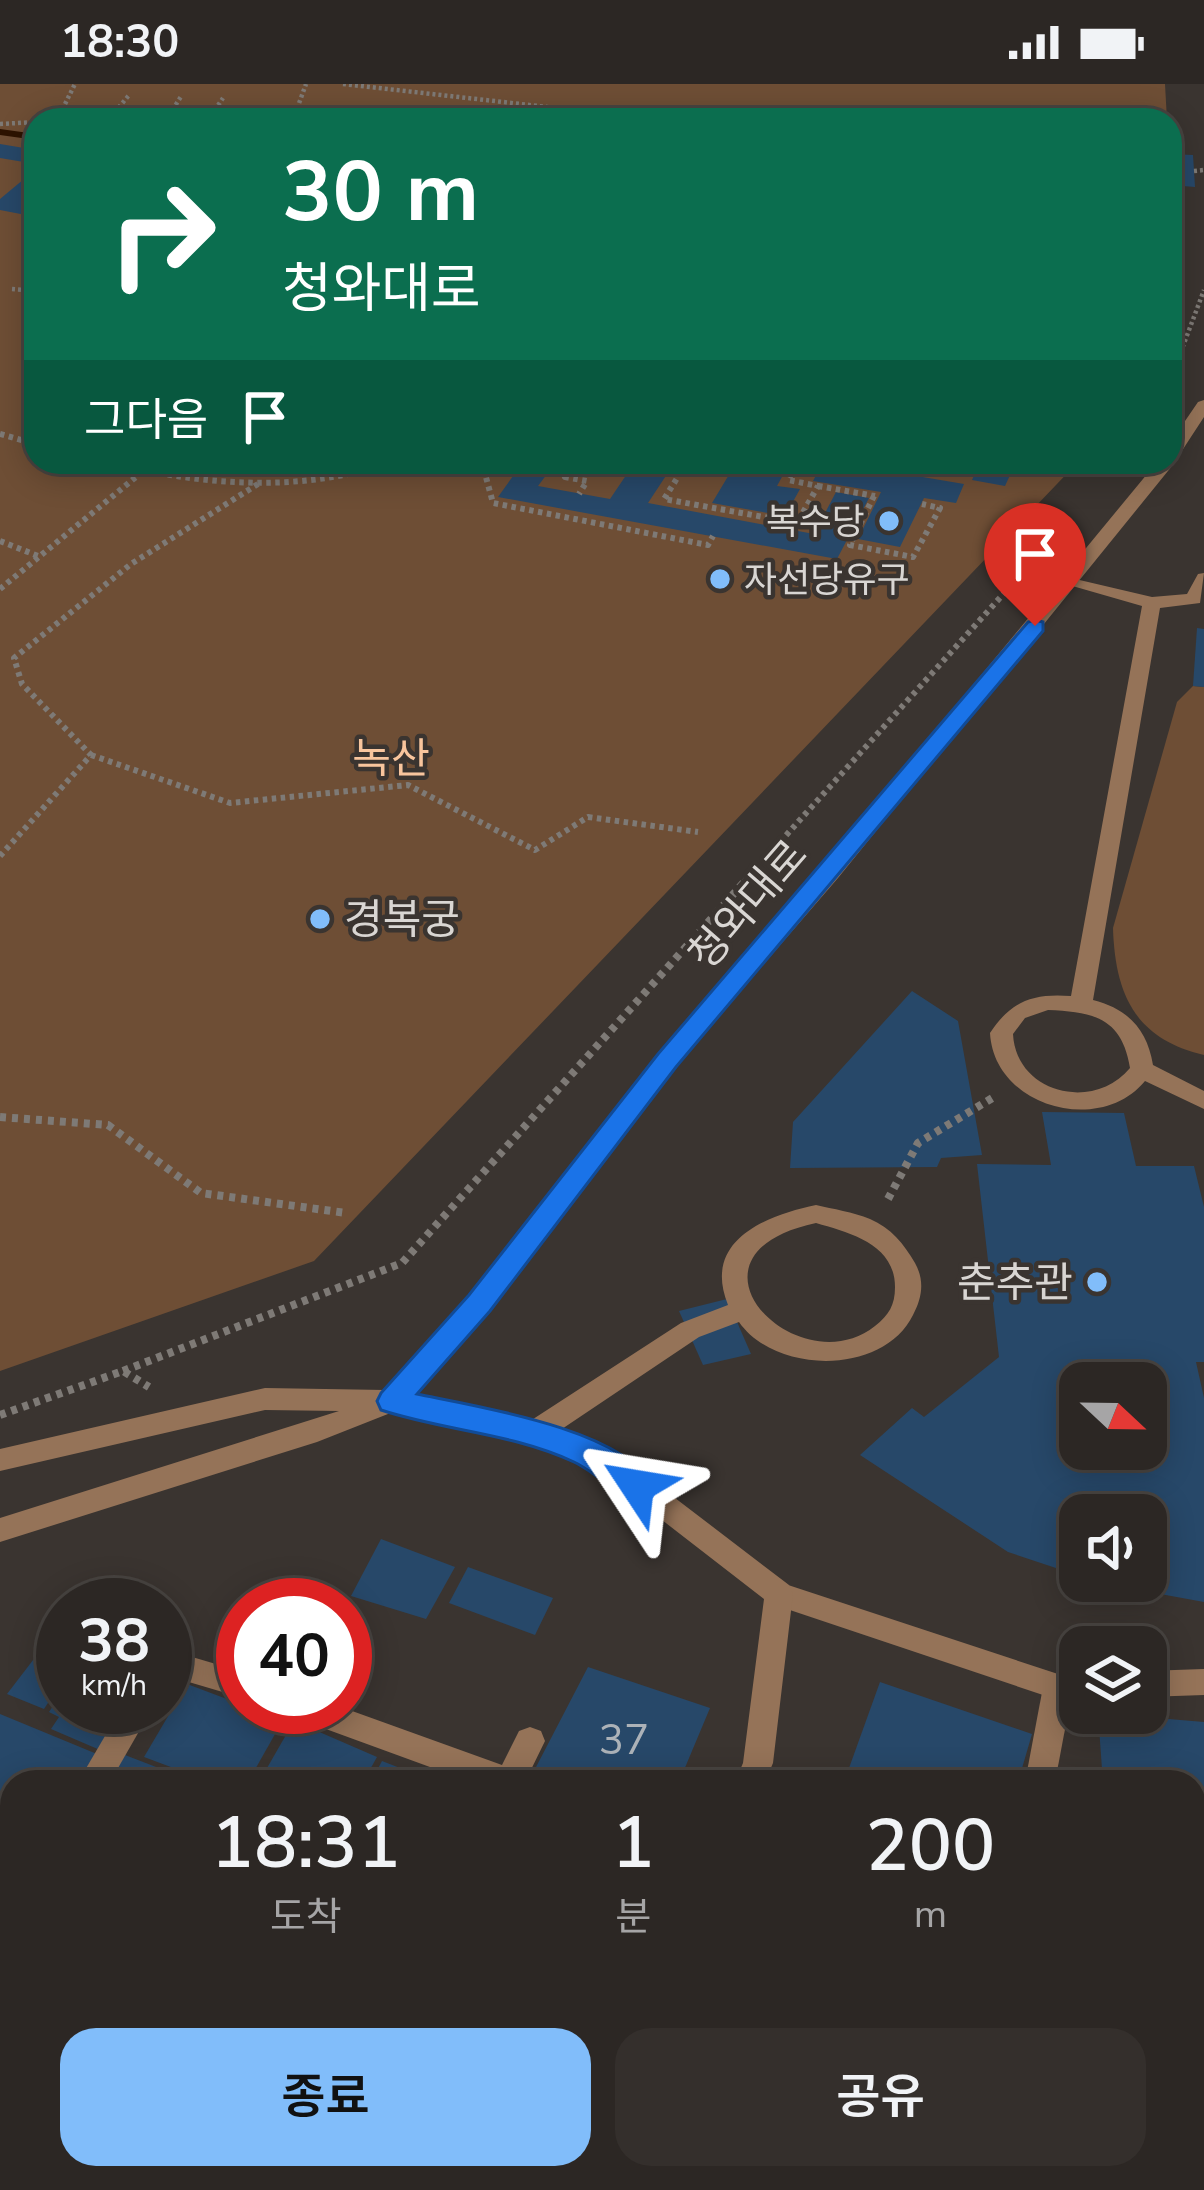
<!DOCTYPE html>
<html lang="ko">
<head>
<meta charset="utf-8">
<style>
	:root { --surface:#2c2724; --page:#342f2c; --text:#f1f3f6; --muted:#a6a5a6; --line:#484441; --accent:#81bdfa }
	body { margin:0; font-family:"Nunito Sans","Noto Sans KR",sans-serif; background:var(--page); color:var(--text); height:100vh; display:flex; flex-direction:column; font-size:45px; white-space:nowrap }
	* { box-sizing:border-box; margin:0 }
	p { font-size:39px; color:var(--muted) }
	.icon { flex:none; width:66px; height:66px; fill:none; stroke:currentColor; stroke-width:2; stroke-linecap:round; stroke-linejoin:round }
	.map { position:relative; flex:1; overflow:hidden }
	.details { position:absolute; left:0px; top:1686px; width:1206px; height:420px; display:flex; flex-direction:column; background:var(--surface); border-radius:36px 36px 0 0; box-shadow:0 6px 30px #0003,0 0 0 3px var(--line) }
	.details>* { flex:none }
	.hud { position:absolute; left:24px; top:24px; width:1158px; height:366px; border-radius:36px; box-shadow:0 6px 30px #0003,0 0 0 3px var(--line); background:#0b6e4f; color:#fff; overflow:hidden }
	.needle { width:78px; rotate:112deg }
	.tools { position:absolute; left:1059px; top:1278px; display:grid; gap:24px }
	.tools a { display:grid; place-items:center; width:108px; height:108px; border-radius:24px; background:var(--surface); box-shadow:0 6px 30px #0003,0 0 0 3px var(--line); font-size:60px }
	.speed { position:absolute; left:36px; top:1494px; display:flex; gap:24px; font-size:60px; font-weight:700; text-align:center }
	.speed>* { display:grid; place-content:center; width:156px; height:156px; border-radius:50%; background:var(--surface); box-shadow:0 6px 30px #0003,0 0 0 3px var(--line); line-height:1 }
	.speed small { font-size:30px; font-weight:400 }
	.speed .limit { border:18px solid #d22; background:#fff; color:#111 }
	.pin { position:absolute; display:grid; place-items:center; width:102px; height:102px; color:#fff; margin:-123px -51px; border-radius:50% 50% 50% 0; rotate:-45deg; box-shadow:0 0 12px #0007 }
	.pin .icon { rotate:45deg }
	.me { position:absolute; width:132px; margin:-66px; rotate:303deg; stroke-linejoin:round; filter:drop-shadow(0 0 9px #0008) }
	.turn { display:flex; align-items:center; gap:42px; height:252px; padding:0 60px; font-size:54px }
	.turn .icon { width:156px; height:156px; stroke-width:2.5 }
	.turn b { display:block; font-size:84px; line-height:102px }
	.then { display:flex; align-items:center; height:114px; padding:0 60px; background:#0003; gap:24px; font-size:45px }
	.eta { display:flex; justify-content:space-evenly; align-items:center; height:204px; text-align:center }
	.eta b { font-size:72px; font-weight:600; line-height:84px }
	.action { display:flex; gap:24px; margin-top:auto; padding:24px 60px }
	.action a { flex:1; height:138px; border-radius:36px; background:var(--accent); color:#111; font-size:48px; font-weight:600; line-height:138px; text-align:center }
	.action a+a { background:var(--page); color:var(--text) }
	.status { display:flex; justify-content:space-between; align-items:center; height:84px; padding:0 60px; background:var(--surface); direction:ltr }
	.status svg { height:33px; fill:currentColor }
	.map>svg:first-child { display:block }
	.green { fill:#6e4e35 }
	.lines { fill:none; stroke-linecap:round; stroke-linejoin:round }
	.stream { fill:#2d1300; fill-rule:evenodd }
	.building { fill:#274869; fill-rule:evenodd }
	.path-far2 { stroke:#7e7a76; stroke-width:4.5; stroke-dasharray:3 3; stroke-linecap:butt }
	.path-far1 { stroke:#7e7a76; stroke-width:6; stroke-dasharray:4.5 4.5; stroke-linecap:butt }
	.path { stroke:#7e7a76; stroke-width:8; stroke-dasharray:6 6; stroke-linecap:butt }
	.service { fill:#957358; fill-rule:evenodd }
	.minor { fill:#957358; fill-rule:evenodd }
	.tertiary { fill:#957358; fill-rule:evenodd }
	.route { fill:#1a73e8; stroke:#114b97; stroke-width:3 }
	.poi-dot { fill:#81bdfa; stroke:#3a3430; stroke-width:4.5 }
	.labels { text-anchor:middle; stroke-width:9; stroke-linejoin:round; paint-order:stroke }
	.far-poi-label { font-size:36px; fill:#d9d6d3; stroke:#3a3430; text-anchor:end }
	.park-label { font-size:42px; fill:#f8c59d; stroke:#3a3430 }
	.street-label { font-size:42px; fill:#d9d6d3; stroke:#3a3430 }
	.poi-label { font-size:42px; fill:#d9d6d3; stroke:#3a3430; text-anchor:start }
	.near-number-label { font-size:42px; fill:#acb2b8 }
</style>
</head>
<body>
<div class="status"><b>18:30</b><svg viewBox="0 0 49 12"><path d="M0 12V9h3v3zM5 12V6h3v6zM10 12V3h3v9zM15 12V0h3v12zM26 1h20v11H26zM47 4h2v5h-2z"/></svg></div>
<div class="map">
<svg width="1204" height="2106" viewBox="0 0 1204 2106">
	<rect width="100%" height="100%" fill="#3a3430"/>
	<!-- green -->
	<g class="green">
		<polygon points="0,0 1165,0 1167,36 36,36 36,378 1078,378 314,1177 0,1287"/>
		<path d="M1193 602 1204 603V971C1135 955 1115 910 1113 844L1177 618Z"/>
		<polygon points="1194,1929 1204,1932 1204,2106 1172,2106 1144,2094 1194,2094"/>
		<polygon points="720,2094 846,2094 844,2106 716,2106"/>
	</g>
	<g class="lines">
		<!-- stream -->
		<polygon class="stream" points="0,45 36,50 36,56 0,51"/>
	</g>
	<!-- building -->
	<g class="building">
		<polygon points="0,60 36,66 36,70 24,78 0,74"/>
		<polygon points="1170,70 1193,71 1195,103 1170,101"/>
		<polygon points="36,85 36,129 31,132 0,126 0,115"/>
		<polygon points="523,378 556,378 538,402 610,415 635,378 675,378 648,419 814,450 836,408 869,414 837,475 498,413"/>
		<polygon points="715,378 790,378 777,402 800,405 785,432 712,419 733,384"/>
		<polygon points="823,378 834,378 964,400 956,419 924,414 900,463 858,455 881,408 813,397"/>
		<polygon points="980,378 1016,378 1005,402 972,396"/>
		<polygon points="1197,544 1204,545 1204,603 1193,602"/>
		<polygon points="912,907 958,937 982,1071 941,1074 937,1083 790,1084 793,1038"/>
		<path d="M1042 1028 1124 1029 1136 1082H1194L1204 1123V1278H1196L1204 1314V1518L1100 1499 1146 1497V1431H1080V1492L1008 1468 860 1371 912 1324 924 1333 999 1273 977 1080 1051 1081ZM1080 1299H1146V1365H1080Z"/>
		<polygon points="727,1215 751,1270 703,1281 679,1227"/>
		<polygon points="381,1455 455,1483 426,1535 351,1512"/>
		<polygon points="468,1483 553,1514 535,1551 449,1519"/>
		<polygon points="50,1554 63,1560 63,1596 44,1625 7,1610"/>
		<polygon points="588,1583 710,1624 679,1698 543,1698 546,1689 535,1685"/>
		<polygon points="880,1598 1032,1650 1018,1698 844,1698"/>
		<polygon points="187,1600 283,1636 248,1698 211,1698 144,1673"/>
		<polygon points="63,1607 63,1623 127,1623 100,1666 51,1645 59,1633 49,1628"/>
		<polygon points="1098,1629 1204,1638 1204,1717 1194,1714 1194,1698 1143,1698 1102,1685"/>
		<polygon points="0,1630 97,1670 78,1698 12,1698 12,1746 0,1741"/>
		<polygon points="294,1637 377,1673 363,1698 259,1698"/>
		<polygon points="125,1671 195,1698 108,1698"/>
		<polygon points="382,1677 436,1698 371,1698"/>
		<polygon points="1194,1719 1204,1722 1204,1810 1194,1807"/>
		<polygon points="0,1768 12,1789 12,1808 0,1827"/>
		<polygon points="1194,1838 1204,1841 1204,1914 1194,1912"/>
		<polygon points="0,1896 12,1902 12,1941 0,1960"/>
		<polygon points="12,1951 12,2009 0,2003 0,1971"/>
		<polygon points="0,2054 12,2059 12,2094 19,2094 12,2106 0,2106"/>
		<polygon points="45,2094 78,2094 104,2106 38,2106"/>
		<polygon points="202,2094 285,2094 280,2106 228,2106"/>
		<polygon points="359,2094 484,2094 513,2106 354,2106"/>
		<polygon points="846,2094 988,2094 986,2106 844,2106"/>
		<polygon points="1032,2094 1120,2094 1150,2106 1029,2106"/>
	</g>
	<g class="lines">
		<!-- path-far2 -->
		<g class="path-far2">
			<polyline points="343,0 663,36"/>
			<polyline points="57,36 75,0"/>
			<polyline points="118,36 109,35 130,10"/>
			<polyline points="166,36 182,11"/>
			<polyline points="208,36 223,14"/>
			<polyline points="293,36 306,0"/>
			<polyline points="0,40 36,38"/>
			<polyline points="1194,87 1204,86"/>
			<polyline points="12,205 36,207"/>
			<polyline points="1170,297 1204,206"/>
		</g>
		<!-- path-far1 -->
		<g class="path-far1">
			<polyline points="0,350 36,360"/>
			<path d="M106 378C201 401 298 410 392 378"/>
			<polyline points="490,378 484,386 493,419 708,461 713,452"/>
			<polyline points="576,378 565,393 587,397 579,410"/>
			<polyline points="686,380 664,415 797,439 818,402 788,396 798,378"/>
			<polyline points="818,402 875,412"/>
			<polyline points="874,412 850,461 913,473 940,424 922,420"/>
			<polyline points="0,457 38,472"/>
			<polyline points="0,505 142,388"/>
			<polyline points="91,671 230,719 408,701 535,766 588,733 698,748"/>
			<polyline points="0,772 91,671 22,600 14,574 131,480 258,400"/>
			<polyline points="744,798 1025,486"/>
		</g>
		<!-- path -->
		<g class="path">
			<polyline points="0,1033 108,1041 201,1109 346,1129"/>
			<polyline points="888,1115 918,1059 994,1013"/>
			<polyline points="123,1287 402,1179 747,795"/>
			<polyline points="0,1331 123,1287 149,1303"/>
		</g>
		<!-- service -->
		<g class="service">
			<path d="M1204 489 1200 519 1160 524 1093 916C1128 925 1147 945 1153 981L1204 1007V1025L1145 997C1100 1052 994 1023 990 949 1011 917 1033 909 1071 912L1142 522 1062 499 1071 494 1152 513 1187 510 1198 490ZM1048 926C1094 928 1122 934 1130 984 1094 1028 1016 1010 1013 950L1025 934Z"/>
			<path d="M816 1121C833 1125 853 1128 870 1135 891 1144 904 1160 915 1179 925 1197 922 1214 913 1231 884 1291 776 1291 739 1238L699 1253 547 1355 537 1358 527 1355 523 1347 527 1339 681 1239 728 1221C702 1157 764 1132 816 1121ZM816 1139C850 1149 895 1160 895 1203 895 1221 889 1231 875 1242 798 1303 666 1171 816 1139Z"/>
			<polygon points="165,1565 243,1588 243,1614 165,1591"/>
			<polygon points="1058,1590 1069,1594 1073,1603 1055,1698 1025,1698 1043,1603 1047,1594"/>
			<polygon points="122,1623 153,1623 110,1698 78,1698"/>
			<polygon points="289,1623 341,1623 502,1681 519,1647 530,1643 541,1647 545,1657 525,1698 471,1698 293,1633"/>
			<polygon points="12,1814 12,1857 0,1863 0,1819"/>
			<polygon points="0,1995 12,2000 12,2035 0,2030"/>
			<polygon points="165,2094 222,2094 227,2106 170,2106"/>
		</g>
		<!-- minor -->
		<g class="minor">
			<polygon points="779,1498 1058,1590 1080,1589 1080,1615 1058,1616 769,1519 765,1510 769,1501"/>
			<polygon points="1204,1585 1204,1611 1146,1613 1146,1587"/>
		</g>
		<!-- tertiary -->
		<g class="tertiary">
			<polygon points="1204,316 1204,333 1172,382 838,794 675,983 489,1226 414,1311 537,1336 620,1372 789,1501 793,1510 773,1679 765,1698 735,1698 743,1679 764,1515 600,1388 532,1357 393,1328 317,1358 0,1458 0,1434 339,1327 265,1326 0,1387 0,1365 265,1304 385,1306 471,1212 659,971 822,784 1157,378 1170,378 1170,359 1198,318"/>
			<polygon points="567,2094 602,2094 598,2106 562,2106"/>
		</g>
	</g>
	<!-- route -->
	<path class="route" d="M1035 536 1043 538V547L676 983 490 1227 417 1310C475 1322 624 1345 653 1402L648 1411C624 1419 596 1388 574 1378 512 1349 445 1347 381 1326L377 1317 381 1309 469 1211 658 970 1028 538Z"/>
	<!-- markers -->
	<g class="poi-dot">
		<circle cx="889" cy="437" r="12"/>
		<circle cx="720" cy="495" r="12"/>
		<circle cx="320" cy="835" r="12"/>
		<circle cx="1097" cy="1198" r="12"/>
	</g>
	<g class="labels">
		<!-- far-poi labels -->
		<g class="far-poi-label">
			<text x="865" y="450">복수당</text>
			<text x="744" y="508" text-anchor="start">자선당유구</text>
		</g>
		<!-- park labels -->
		<g class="park-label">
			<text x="391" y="689">녹산</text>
		</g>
		<!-- street labels -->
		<g class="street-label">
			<text transform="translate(747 820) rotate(-49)" y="15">청와대로</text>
		</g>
		<!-- poi labels -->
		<g class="poi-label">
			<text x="344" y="850">경복궁</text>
			<text x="1073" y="1213" text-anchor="end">춘추관</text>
		</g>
		<!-- near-number labels -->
		<g class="near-number-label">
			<text x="624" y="1670">37</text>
		</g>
	</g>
</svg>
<div class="tools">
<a><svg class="needle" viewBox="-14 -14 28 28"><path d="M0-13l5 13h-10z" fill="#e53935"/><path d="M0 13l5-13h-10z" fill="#a6a5a6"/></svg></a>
<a><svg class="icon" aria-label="sound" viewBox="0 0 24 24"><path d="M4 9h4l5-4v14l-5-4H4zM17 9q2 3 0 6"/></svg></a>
<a><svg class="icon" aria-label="layers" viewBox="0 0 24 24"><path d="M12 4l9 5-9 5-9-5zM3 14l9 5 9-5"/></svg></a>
</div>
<div class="speed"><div>38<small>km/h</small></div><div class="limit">40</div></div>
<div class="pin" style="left:1035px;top:542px;background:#d93025"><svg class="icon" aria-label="arrive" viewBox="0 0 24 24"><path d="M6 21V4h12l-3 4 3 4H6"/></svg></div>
<svg class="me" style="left:637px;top:1402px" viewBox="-20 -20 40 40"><path d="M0-17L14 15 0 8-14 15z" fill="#1a73e8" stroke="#fff" stroke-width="4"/></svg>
<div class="hud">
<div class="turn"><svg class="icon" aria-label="right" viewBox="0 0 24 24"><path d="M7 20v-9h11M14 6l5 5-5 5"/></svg><div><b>30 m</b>청와대로</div></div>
<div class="then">그다음<svg class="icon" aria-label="arrive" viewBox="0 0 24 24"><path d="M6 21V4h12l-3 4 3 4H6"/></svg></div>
</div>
<section class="details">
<div class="eta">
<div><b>18:31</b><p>도착</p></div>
<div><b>1</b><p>분</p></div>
<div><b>200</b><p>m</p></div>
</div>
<div class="action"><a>종료</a><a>공유</a></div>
</section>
</div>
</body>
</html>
